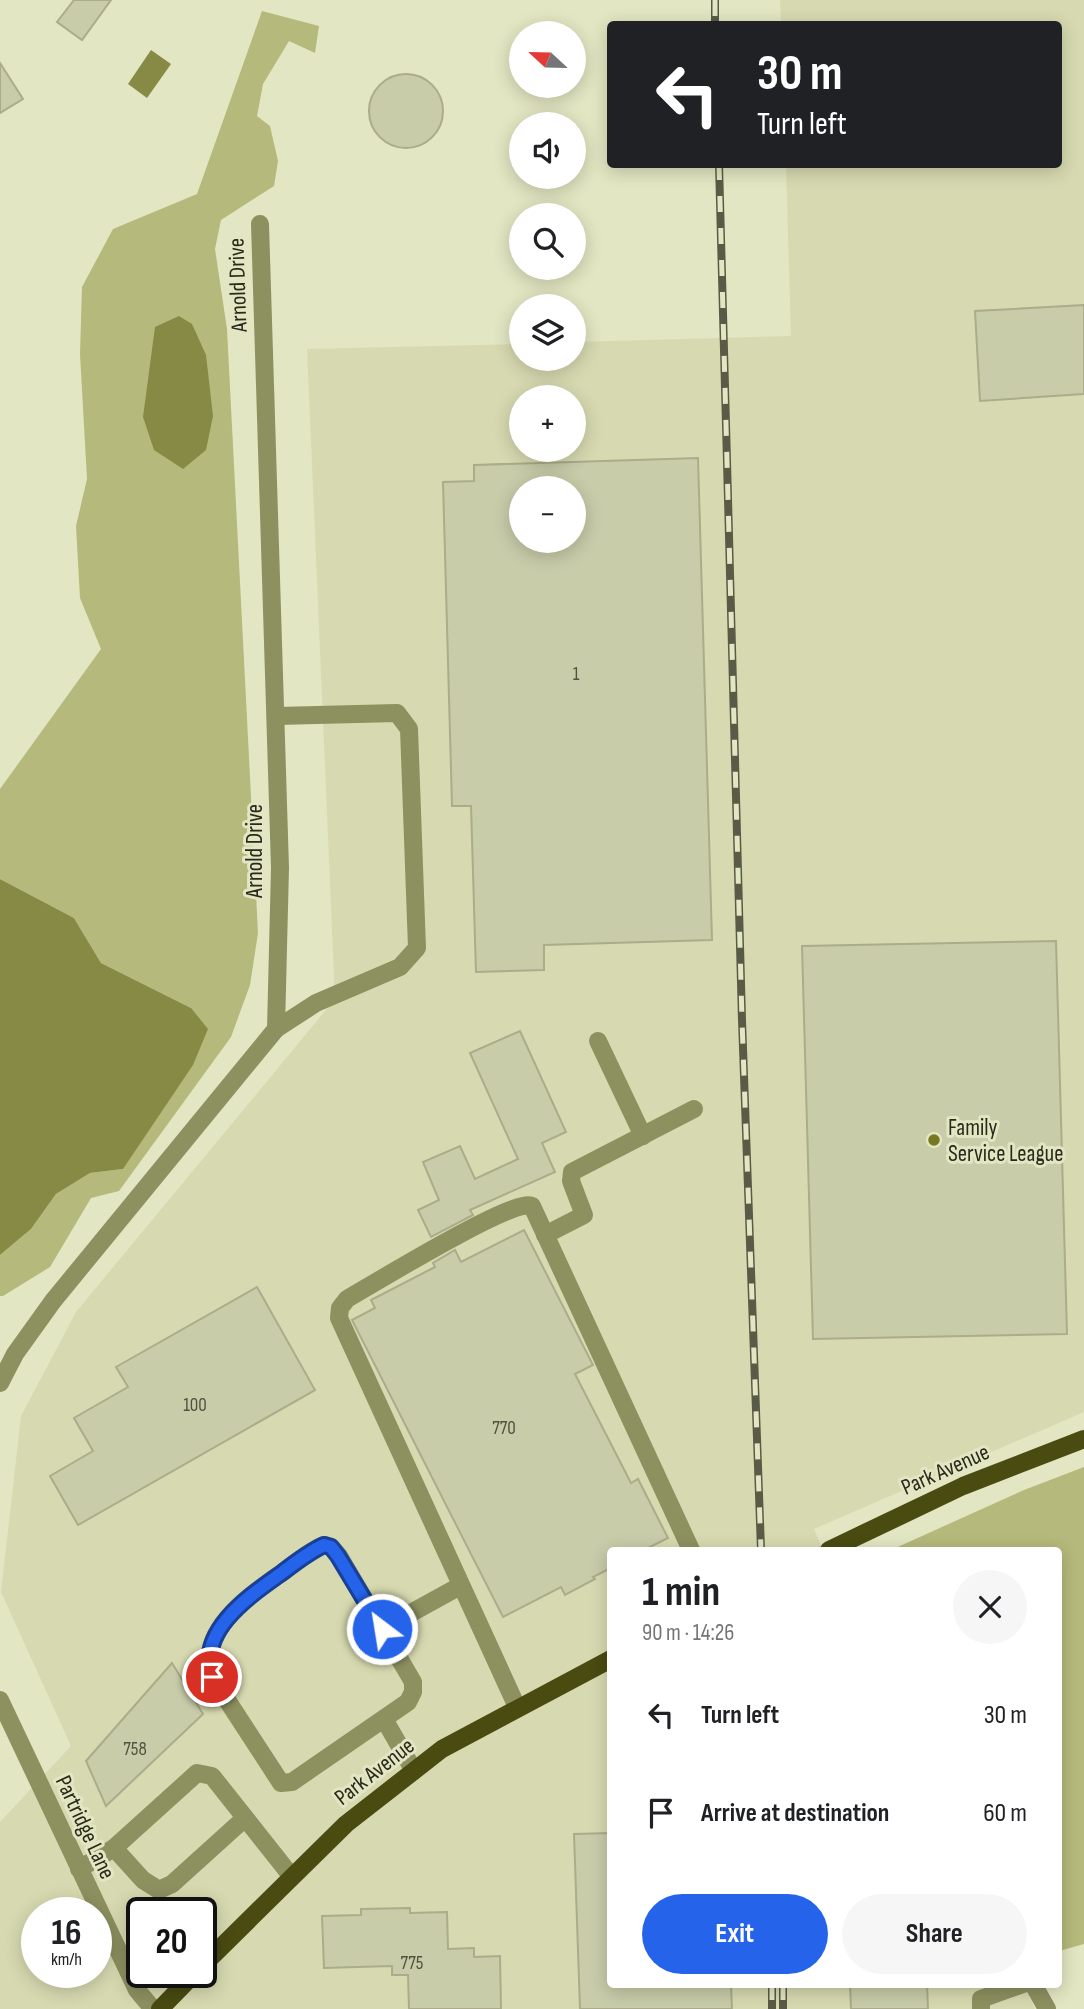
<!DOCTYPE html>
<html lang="en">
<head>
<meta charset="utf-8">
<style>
	:root { --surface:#fff; --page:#f6f6f6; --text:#202124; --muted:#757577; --accent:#2563eb }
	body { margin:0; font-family:"Sofia Sans Condensed",sans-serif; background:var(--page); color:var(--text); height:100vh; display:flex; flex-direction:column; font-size:26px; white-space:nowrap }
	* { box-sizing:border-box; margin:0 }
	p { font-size:23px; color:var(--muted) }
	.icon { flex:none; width:38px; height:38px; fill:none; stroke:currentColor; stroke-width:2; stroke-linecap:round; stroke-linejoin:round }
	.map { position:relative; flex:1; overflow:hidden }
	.side { position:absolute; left:607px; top:1547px; width:455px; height:441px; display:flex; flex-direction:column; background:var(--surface); border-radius:7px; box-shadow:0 4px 18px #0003 }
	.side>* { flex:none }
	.guide { position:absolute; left:607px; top:21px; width:455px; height:147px; border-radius:7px; box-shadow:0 4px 18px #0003; background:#202124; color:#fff; overflow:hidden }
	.needle { width:46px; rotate:292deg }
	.buttons { position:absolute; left:509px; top:21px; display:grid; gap:14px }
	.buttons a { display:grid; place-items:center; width:77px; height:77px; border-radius:50%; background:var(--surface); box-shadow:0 4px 18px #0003; font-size:35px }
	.speed { position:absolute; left:21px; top:1897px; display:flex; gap:14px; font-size:35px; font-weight:700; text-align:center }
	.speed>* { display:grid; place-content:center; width:91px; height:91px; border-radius:50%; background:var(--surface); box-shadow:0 4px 18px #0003; line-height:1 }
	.speed small { font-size:18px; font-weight:400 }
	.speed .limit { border:4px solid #111; border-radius:10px; background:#fff; color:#111 }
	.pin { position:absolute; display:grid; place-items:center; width:60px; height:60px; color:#fff; margin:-30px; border:4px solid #fff; border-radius:50%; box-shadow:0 2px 7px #0007 }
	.me { position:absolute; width:77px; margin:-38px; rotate:329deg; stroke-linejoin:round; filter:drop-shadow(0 0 5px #0008) }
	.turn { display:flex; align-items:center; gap:24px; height:147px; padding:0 35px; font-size:32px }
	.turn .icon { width:91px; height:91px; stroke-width:2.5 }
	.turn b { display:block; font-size:49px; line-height:60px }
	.round { display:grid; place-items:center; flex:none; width:74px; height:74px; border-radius:37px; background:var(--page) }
	.summary { display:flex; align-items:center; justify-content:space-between; height:119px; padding:0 35px }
	h1 { font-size:42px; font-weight:700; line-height:52px }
	.action { display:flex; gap:14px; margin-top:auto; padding:14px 35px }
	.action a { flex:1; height:80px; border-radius:42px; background:var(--accent); color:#fff; font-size:28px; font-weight:700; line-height:80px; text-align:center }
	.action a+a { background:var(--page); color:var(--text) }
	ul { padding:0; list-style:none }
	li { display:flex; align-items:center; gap:21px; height:98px; padding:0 35px }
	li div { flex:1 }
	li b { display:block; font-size:26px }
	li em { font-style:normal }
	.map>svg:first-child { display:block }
	.built { fill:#d7dab0; fill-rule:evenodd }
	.green { fill:#b5b97b }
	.water { fill:#878a45 }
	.building { fill:#c9cca9; stroke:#aaac8a; stroke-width:2; fill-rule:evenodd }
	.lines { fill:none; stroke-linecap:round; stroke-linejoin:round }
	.minor { stroke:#8d9160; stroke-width:18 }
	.major { stroke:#494b11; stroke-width:18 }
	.rail-casing { stroke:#595b47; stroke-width:8 }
	.rail { stroke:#e3e6c2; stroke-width:5; stroke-dasharray:16; stroke-linecap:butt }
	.route-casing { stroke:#184099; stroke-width:18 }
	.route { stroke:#2563eb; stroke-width:12 }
	.poi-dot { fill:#767921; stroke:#e3e6c2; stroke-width:2.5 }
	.labels { text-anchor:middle; stroke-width:6; stroke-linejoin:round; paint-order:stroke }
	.number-label { font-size:19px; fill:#51523f }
	.street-label { font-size:23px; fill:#292a1c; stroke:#e3e6c2 }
	.poi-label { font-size:23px; fill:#292a1c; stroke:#e3e6c2; text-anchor:start }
</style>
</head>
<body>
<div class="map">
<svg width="1084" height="2009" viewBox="0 0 1084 2009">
	<rect width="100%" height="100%" fill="#e3e6c2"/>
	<!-- built -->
	<path class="built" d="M780 0H1084V1412L814 1529 823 1550H611V1984L1024 1985 1035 2009H0V1822L71 1746 1 1592 21 1416 76 1312 335 999 307 349 521 344 522 359H574V342L791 336 786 165 1059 164V24H781ZM522 397H574V450H522ZM522 488H574V541H522ZM37 1913H96V1972H37ZM142 1913H201V1972H142Z"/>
	<!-- green -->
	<g class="green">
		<polygon points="262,11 319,26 315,53 289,41 263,84 257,116 270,126 278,161 274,186 221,220 215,249 227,329 258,933 250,985 231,1037 119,1191 91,1198 50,1267 3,1296 0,1296 0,1255 31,1229 56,1194 90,1173 123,1169 191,1008 101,963 74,918 0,879 0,789 101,649 80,598 76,526 87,479 80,354 82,287 113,229 197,194"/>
		<polygon points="1084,1467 1084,1944 1059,1951 1059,1550 891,1550 1024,1490"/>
	</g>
	<!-- water -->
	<g class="water">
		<polygon points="151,50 171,64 147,98 128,84"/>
		<polygon points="179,316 192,324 206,355 213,416 206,450 183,469 154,450 143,417 155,327"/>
		<polygon points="0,879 74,918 101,963 191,1008 208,1029 193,1065 123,1169 90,1173 56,1194 31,1229 0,1255"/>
	</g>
	<!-- building -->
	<g class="building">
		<polygon points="74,0 111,0 82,40 57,22"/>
		<polygon points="0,63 23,99 0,113"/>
		<circle cx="406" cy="111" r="37"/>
		<polygon points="1084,305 1084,394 980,401 975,311"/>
		<path d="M698 458 712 940 544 945V970L476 972 471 806H452L443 482 474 481V465ZM522 488H574V541H522Z"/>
		<polygon points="1056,941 1067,1334 813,1339 802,946"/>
		<polygon points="520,1031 566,1132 542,1143 555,1172 470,1210 473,1215 431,1237 418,1210 439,1200 423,1162 460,1146 475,1179 518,1159 470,1053"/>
		<polygon points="524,1230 593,1365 575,1374 631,1483 638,1479 668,1538 644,1550 611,1550 611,1568 593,1577 595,1579 565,1595 561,1587 503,1617 352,1320 375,1308 371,1300 435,1267 433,1263 455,1250 461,1262"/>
		<polygon points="257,1287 315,1390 78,1525 50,1476 93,1451 74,1418 128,1387 116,1367"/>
		<polygon points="172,1663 203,1714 106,1806 86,1761"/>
		<polygon points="611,1833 611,1984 731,1984 732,2009 580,2009 574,1834"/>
		<polygon points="410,1908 410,1913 447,1912 448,1949 474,1948 474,1957 500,1956 501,2009 409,2009 408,1975 392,1975 392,1966 324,1968 322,1916 361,1915 361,1909"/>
		<polygon points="850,1984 927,1984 928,2009 851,2009"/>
	</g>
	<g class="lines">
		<!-- minor -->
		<g class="minor">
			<polyline points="276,1029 316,1003 400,967 417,948 409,729 397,713 277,716"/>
			<polyline points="598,1041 643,1136"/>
			<polyline points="545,1235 584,1215 571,1181 572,1172 694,1109"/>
			<polyline points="0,1383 15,1354 53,1301 276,1029 280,868 260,224"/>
			<path d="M382 1629 413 1682V1692L408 1702 292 1782 281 1783 212 1677C197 1630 250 1595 283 1572 296 1562 309 1551 324 1545L331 1547 339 1556 382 1629 460 1586"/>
			<polyline points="0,1700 137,1990 153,2009"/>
			<path d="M517 1707 339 1318 340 1308 347 1299C370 1286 516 1196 532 1206L691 1550"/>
			<polyline points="384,1719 414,1771"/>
			<polyline points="114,1848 143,1880 159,1890 172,1884 245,1818"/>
			<polyline points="79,1869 114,1848 197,1773 212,1776 292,1877"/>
			<polyline points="1033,1984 1047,2009"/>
			<polyline points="981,2009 981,1999 1023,1984"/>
		</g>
		<!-- major -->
		<g class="major">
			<polyline points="829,1550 963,1486 1084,1439"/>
			<polyline points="201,1967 346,1824 442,1749 611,1659"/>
			<polyline points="160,2009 196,1972"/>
		</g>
		<defs>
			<g id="rail">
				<polyline points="715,0 715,24"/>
				<polyline points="719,164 742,1020 761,1550"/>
				<polyline points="772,1984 772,2009"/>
				<polyline points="783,1984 783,2009"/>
			</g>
		</defs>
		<!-- rail casing -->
		<use href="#rail" class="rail-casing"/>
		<!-- rail -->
		<use href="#rail" class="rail"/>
	</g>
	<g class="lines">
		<defs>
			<path id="route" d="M212 1677C197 1630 251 1595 283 1572 296 1562 309 1552 324 1545L331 1547 338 1556 382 1629"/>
		</defs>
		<!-- route casing -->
		<use href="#route" class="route-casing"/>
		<!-- route -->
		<use href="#route" class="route"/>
	</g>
	<!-- markers -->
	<circle class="poi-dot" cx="934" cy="1140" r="7"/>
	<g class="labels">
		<!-- number labels -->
		<g class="number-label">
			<text x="576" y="680">1</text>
			<text x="195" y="1411">100</text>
			<text x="504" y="1434">770</text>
			<text x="135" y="1755">758</text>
			<text x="412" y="1969">775</text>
		</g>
		<!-- street labels -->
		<g class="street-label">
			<text transform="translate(237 285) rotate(-92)" y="8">Arnold Drive</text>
			<text transform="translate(254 851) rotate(-90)" y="8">Arnold Drive</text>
			<text transform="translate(945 1469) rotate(-24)" y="8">Park Avenue</text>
			<text transform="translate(374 1771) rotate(-38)" y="8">Park Avenue</text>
			<text transform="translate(86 1827) rotate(65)" y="8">Partridge Lane</text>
		</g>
		<!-- poi labels -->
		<g class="poi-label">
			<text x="948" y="1135">Family<tspan x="948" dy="26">Service League</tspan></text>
		</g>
	</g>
</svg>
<div class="buttons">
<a><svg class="needle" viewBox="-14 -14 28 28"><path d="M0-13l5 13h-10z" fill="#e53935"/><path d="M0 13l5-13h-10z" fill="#757577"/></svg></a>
<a><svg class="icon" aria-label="sound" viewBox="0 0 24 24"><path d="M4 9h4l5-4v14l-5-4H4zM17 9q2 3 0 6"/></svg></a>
<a><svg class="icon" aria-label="search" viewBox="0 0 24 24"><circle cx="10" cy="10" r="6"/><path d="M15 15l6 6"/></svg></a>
<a><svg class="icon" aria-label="layers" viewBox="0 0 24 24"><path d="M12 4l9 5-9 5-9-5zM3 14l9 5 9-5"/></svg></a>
<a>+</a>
<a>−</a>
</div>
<div class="speed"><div>16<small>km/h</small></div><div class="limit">20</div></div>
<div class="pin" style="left:212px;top:1677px;background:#d93025"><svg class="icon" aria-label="arrive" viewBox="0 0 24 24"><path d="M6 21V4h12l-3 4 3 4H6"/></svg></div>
<svg class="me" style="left:382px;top:1629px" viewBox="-20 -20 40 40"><circle r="17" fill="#2563eb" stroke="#fff" stroke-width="3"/><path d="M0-11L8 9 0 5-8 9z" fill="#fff"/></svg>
<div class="guide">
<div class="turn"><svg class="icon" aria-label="left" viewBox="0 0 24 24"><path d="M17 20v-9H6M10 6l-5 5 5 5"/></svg><div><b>30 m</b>Turn left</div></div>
</div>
<section class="side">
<div class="summary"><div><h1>1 min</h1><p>90 m · 14:26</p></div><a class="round"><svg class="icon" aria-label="close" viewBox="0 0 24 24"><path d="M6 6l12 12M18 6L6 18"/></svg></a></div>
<ul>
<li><svg class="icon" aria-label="left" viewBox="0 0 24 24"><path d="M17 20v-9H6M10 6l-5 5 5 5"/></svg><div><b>Turn left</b></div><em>30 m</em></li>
<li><svg class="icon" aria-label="arrive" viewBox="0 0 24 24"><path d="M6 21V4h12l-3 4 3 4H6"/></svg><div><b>Arrive at destination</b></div><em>60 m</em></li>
</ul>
<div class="action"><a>Exit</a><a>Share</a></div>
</section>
</div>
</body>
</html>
